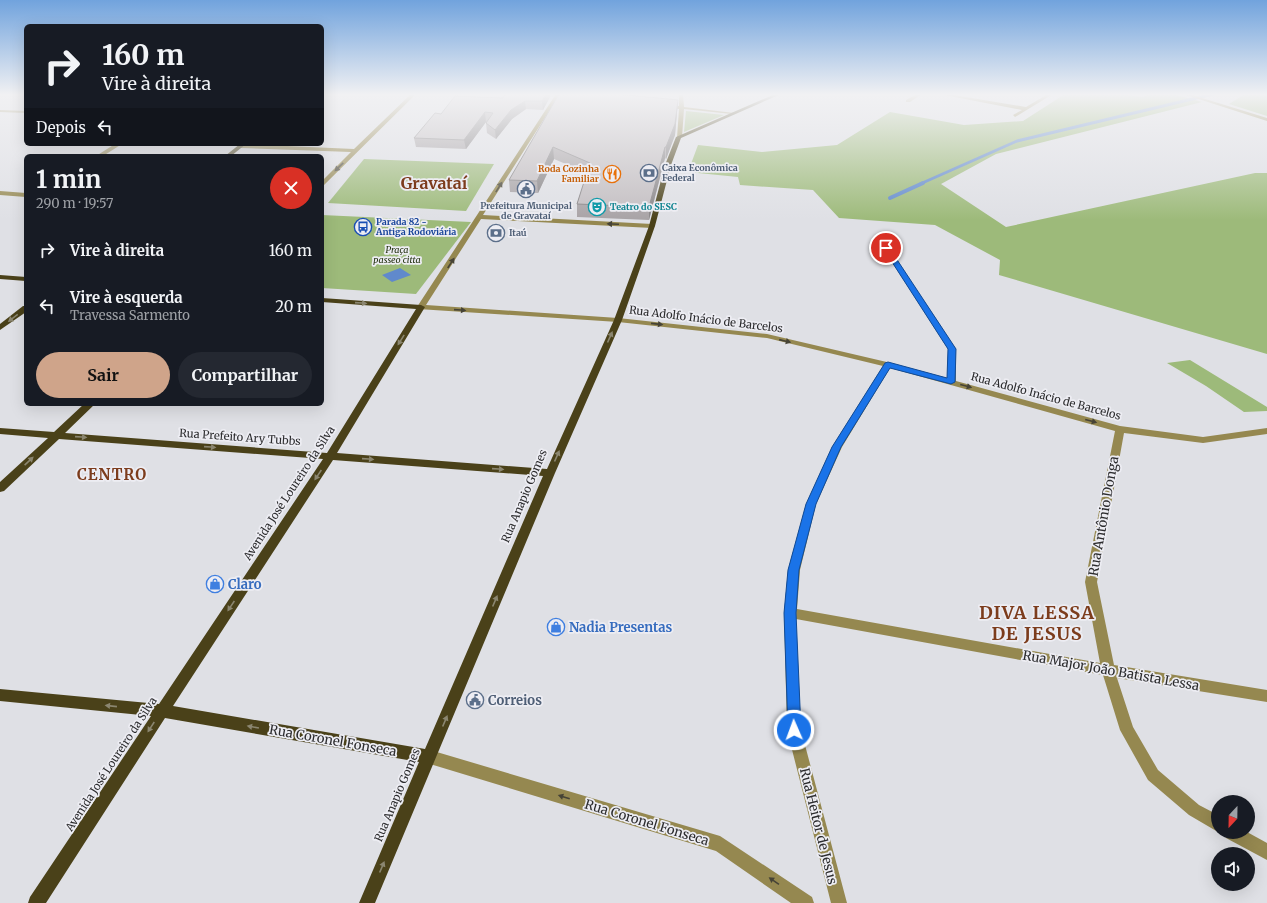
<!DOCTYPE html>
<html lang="pt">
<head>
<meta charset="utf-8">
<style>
	:root { --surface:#171b24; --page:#242831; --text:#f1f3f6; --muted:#9ea1a6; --accent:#cfa48a }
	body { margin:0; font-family:Merriweather,serif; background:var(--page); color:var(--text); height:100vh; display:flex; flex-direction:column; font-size:15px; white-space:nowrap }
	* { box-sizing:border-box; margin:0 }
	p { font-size:13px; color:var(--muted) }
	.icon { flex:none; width:22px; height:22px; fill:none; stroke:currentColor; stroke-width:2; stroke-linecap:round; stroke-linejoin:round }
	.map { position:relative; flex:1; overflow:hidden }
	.sheet { position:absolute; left:24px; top:154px; width:300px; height:252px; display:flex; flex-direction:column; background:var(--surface); border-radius:6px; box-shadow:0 4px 16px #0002 }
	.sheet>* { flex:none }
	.hud { position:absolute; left:24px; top:24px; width:300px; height:122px; border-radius:6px; box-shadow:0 4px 16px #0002; background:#171b24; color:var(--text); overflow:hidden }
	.needle { width:26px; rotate:202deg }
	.fabs { position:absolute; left:1211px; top:795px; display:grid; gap:8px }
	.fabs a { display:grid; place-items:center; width:44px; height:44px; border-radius:50%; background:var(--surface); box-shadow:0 4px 16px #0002; font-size:20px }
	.pin { position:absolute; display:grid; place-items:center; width:34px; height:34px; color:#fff; margin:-17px; border:2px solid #fff; border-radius:50%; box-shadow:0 1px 4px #0007 }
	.me { position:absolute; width:44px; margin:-22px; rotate:358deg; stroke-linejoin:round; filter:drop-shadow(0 0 3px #0008) }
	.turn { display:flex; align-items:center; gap:14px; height:84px; padding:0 12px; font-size:18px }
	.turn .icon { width:52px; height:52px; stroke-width:2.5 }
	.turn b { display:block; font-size:28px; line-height:34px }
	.then { display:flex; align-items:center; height:38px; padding:0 12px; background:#0003; gap:8px; font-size:15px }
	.round { display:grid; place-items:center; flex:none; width:42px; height:42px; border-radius:21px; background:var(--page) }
	.summary { display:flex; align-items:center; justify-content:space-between; height:68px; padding:0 12px }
	h1 { font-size:24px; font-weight:700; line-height:30px }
	.cta { display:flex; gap:8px; margin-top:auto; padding:8px 12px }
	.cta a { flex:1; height:46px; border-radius:24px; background:var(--accent); color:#111; font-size:16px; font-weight:700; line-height:46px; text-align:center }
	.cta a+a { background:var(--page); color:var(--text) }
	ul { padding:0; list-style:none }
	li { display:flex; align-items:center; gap:12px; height:56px; padding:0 12px }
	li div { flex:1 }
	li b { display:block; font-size:15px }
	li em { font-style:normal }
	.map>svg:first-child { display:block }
	.green { fill:#9dba7a }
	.water { fill:#6089cc }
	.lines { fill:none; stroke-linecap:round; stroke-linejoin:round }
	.stream-far1 { stroke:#6089cc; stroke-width:3 }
	.stream { stroke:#6089cc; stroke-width:4 }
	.minor { fill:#958850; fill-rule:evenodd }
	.major { fill:#4a4119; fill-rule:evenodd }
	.wall { fill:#a8a3a6 }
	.shaded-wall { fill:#888587 }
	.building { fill:#c3bec1; stroke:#888587 }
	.oneway { fill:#464336 }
	.oneway2 { fill:#8b8670 }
	.route { fill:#1a73e8; stroke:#114b97 }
	.labels { text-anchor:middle; stroke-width:3.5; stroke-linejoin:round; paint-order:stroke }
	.far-service-label { font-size:9px; font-weight:bold; fill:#4e5e75; stroke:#ededf3; text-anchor:start }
	.far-food-label { font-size:9px; font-weight:bold; fill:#c56008; stroke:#ededf3; text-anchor:end }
	.far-culture-label { font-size:9px; font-weight:bold; fill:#0d838f; stroke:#ededf3; text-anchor:start }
	.far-transit-label { font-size:9px; font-weight:bold; fill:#164399; stroke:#ededf3; text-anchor:start }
	.far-park-label { font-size:9px; font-style:italic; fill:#212f0e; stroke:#ededf3 }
	.street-label { font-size:11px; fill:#2c2c2e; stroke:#ededf3 }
	.near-street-label { font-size:13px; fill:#2c2c2e; stroke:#ededf3 }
	.near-shop-label { font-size:13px; font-weight:bold; fill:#366cbe; stroke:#ededf3; text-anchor:start }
	.near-service-label { font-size:13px; font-weight:bold; fill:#4e5e75; stroke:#ededf3; text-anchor:start }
	.district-label { font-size:15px; font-weight:bold; letter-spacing:1px; fill:#7c3c1c; stroke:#ededf3 }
	.far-town-label { font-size:16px; font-weight:bold; fill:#7c3c1c; stroke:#ededf3 }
	.near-district-label { font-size:18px; font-weight:bold; letter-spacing:1px; fill:#7c3c1c; stroke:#ededf3 }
</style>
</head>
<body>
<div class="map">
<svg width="1267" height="903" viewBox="0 0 1267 903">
	<rect width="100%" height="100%" fill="#dfe0e5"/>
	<!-- green -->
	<g class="green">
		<polygon points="1065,94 1122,94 1143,97 1149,94 1173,94 1202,102 996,154 941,184 1006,227 1255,173 1267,173 1267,354 999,275 1000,260 935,225 839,218 813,190 740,185 738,177 688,172 698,145 762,152 837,145 890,112 964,125 1023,121"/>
		<polygon points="1245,94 1267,94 1267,116 1229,104"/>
		<polygon points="686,111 724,115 684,132"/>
		<polygon points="364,159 494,164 466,211 328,203"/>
		<polygon points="322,215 471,222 416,294 322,288"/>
		<polygon points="1190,360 1267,407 1267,411 1244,412 1206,386 1167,363"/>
	</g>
	<!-- water -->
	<polygon class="water" points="400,268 411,275 392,282 382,275"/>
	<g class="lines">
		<!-- stream-far1 -->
		<polyline class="stream-far1" points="920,184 1017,141 1213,94"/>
		<!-- stream -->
		<polyline class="stream" points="890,198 923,183"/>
		<!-- minor -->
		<g class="minor">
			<polygon points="411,94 416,94 324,185 322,186 322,181 351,152 241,148 238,146 241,144 354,149"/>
			<path d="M556 94H560L483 215 652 224 655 226 652 228 481 219 426 305 618 318 767 334 891 363 947 378 948 349 883 248 886 246 889 248 956 349V381L1120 426 1203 437 1267 428V434L1203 443 1124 433 1097 582 1114 665 1267 690V702L1117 678 1133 727 1158 770 1199 805 1218 815V832L1189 815 1148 780 1120 730 1103 675 796 619 801 730 847 903H831L787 730 784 613 788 570 806 504 832 447 883 366 767 338 618 322 418 309 417 307ZM890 368 1115 431 1085 582 1100 663 797 609 800 570 816 504 842 447Z"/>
			<polygon points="679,94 683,94 684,107 734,113 732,114 684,109 682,137 677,138 679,109 663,106 665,105 679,106"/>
			<polygon points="917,94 922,94 910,102 906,102 906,100"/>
			<polygon points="939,94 948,94 1026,107 1048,94 1053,94 1015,117 1013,115 1022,110"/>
			<polygon points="1183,94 1189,94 1267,118 1267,121"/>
			<polygon points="0,110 26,111 26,113 0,112"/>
			<polygon points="115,144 122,144 103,156 96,156"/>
			<polygon points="0,191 26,193 26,197 0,195"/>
			<polygon points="430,750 720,836 812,897 814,903 791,903 716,851 430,764 425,762 423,757 425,752"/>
			<polygon points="1224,832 1247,832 1267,843 1267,860 1226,838"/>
		</g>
		<!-- major -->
		<g class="major">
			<path d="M775 94H781L681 138 671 165 655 226 622 320 555 473 375 903H359L419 762 165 718 46 903H28L30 897 151 716 0 701V689L159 704 323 459 59 439 4 491 0 492V482L48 438 0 434V428L54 432 84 404H95L65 433 327 453 416 309 322 302V298L421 305 425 307 337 453 547 469 614 320 649 226 665 165 676 137ZM333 460 543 476 425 749 173 706Z"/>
			<polygon points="240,144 246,144 231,156 225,156"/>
			<polygon points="0,275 26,277 26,281 0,279"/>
			<polygon points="23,306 26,306 26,312 0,330 0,324"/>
		</g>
	</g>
	<!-- wall -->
	<g class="wall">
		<polygon points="559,94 678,100 675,135 666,159 665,158 649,220 577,217 577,204 587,173 554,159 538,193 510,192 509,180"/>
		<polygon points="550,97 543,110 526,109 512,119 496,139 487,133 486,123 487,122 486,122 466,149 416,147 414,138 441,114 503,98"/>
	</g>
	<!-- shaded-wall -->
	<g class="shaded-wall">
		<polygon points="546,94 550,94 550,97 543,110 542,101"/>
		<polygon points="678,100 675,135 666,159 666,147"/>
		<polygon points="525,101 526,109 512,119 496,139 495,130 511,110"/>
		<polygon points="485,112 486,122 466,149 464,140"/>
		<polygon points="553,147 554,159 538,193 537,181"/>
		<polygon points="665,147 665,158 649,220 649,207"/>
	</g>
	<!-- building -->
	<g class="building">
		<polygon points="505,94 546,94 542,101 525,101 511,110 495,130 486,123 493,113 485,112 464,140 414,138 435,113 441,114 455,96 503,98"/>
		<polygon points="559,94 617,94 678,100 675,124 666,147 665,147 649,207 577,204 590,163 553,147 537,181 509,180"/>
	</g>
	<!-- one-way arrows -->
	<defs><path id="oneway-solid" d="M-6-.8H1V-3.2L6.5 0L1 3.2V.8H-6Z"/></defs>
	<g class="oneway">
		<use href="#oneway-solid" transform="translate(339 167) rotate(136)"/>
		<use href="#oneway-solid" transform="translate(499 187) rotate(-58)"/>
		<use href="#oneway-solid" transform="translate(613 224) rotate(-177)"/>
		<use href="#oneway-solid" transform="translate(451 263) rotate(-57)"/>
		<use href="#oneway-solid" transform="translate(460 310) rotate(4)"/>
		<use href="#oneway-solid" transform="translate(657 324) rotate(6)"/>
		<use href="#oneway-solid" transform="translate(785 341) rotate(13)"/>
		<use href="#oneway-solid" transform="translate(966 386) rotate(15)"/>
		<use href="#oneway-solid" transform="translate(1091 421) rotate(15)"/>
		<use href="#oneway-solid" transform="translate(564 797) rotate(-163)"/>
		<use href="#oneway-solid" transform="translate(774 881) rotate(-146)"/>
	</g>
	<g class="oneway2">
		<use href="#oneway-solid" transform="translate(361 303) rotate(4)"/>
		<use href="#oneway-solid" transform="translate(13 318) rotate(142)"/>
		<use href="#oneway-solid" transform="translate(610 337) rotate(-66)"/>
		<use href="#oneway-solid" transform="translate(401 340) rotate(122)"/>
		<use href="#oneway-solid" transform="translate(81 437) rotate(4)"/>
		<use href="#oneway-solid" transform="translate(210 447) rotate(4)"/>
		<use href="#oneway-solid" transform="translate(557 456) rotate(-66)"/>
		<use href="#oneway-solid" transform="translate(368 459) rotate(4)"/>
		<use href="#oneway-solid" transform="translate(29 461) rotate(-43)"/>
		<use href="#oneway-solid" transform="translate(498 469) rotate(4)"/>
		<use href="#oneway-solid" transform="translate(318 475) rotate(124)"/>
		<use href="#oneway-solid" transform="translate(495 601) rotate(-67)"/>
		<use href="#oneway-solid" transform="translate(231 606) rotate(124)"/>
		<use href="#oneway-solid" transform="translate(111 706) rotate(-174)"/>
		<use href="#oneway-solid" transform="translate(445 721) rotate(-67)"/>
		<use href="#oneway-solid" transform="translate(151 727) rotate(123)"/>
		<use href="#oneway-solid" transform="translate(253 727) rotate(-170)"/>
		<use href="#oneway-solid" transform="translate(382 867) rotate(-67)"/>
	</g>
	<!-- sky -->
	<linearGradient id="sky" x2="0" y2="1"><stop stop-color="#71a3dd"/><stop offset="0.43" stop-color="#f1f1f3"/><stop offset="1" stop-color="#f1f1f3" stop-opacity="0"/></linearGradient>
	<rect width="1267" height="220" fill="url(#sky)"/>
	<!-- route -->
	<polygon class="route" points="884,246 888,246 956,349 955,382 951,384 890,368 841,447 816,504 799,570 796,613 801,730 799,734 794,736 790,734 788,730 784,613 788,570 806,504 832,447 885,363 888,362 947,378 948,349 883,248"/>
	<!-- icons -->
	<defs>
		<symbol id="bank-ring" viewBox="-11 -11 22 22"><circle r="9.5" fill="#ededf3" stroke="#5c6f8a" stroke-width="1.5"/><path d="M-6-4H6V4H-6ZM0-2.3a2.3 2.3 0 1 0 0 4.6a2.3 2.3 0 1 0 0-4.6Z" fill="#5c6f8a"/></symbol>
		<symbol id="restaurant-ring" viewBox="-11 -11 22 22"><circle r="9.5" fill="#ededf3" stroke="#e8710a" stroke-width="1.5"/><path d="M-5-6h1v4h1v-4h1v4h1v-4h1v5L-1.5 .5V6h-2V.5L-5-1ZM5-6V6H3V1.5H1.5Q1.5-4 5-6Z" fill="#e8710a"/></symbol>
		<symbol id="civic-ring" viewBox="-11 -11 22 22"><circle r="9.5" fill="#ededf3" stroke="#5c6f8a" stroke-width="1.5"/><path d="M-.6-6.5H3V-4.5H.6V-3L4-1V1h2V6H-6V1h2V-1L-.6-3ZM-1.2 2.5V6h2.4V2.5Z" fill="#5c6f8a"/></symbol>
		<symbol id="theatre-ring" viewBox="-11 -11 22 22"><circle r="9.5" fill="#ededf3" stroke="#0f9aa8" stroke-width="1.5"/><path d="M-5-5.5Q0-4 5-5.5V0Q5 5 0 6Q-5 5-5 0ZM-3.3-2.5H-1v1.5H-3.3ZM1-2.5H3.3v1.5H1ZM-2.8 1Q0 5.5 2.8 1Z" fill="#0f9aa8"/></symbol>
		<symbol id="bus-ring" viewBox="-11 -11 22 22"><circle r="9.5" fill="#ededf3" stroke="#1a4fb4" stroke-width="1.5"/><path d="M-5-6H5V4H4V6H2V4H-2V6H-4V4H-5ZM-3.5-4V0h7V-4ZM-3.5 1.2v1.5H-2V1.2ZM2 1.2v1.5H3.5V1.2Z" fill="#1a4fb4"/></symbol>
		<symbol id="shop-ring" viewBox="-11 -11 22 22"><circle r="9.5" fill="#ededf3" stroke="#3f7fe0" stroke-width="1.5"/><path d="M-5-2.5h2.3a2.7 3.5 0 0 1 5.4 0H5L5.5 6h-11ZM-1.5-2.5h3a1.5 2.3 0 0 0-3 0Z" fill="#3f7fe0"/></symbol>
	</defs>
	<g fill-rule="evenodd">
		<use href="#bank-ring" x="639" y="163" width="20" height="20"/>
		<use href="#restaurant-ring" x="602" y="164" width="20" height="20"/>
		<use href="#civic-ring" x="516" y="179" width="20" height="20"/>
		<use href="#theatre-ring" x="587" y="197" width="20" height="20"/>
		<use href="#bus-ring" x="353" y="217" width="20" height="20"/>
		<use href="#bank-ring" x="486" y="223" width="20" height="20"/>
		<use href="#shop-ring" x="205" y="574" width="20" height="20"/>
		<use href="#shop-ring" x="546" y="617" width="20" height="20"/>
		<use href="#civic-ring" x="465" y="690" width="20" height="20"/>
	</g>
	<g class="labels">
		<!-- far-service labels -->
		<g class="far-service-label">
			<text x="662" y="171">Caixa Econômica<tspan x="662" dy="10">Federal</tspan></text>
			<text x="526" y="209" text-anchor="middle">Prefeitura Municipal<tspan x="526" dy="10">de Gravataí</tspan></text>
			<text x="509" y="236">Itaú</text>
		</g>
		<!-- far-food labels -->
		<g class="far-food-label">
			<text x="599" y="172">Roda Cozinha<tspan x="599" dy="10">Familiar</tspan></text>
		</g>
		<!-- far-culture labels -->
		<g class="far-culture-label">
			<text x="610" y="210">Teatro do SESC</text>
		</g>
		<!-- far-transit labels -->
		<g class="far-transit-label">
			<text x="376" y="225">Parada 82 -<tspan x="376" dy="10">Antiga Rodoviária</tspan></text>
		</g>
		<!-- far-park labels -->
		<g class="far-park-label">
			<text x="397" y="253">Praça<tspan x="397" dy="10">passeo citta</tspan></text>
		</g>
		<!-- street labels -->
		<g class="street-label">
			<text transform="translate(706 319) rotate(7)" y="4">Rua Adolfo Inácio de Barcelos</text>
			<text transform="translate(1046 396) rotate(15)" y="4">Rua Adolfo Inácio de Barcelos</text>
			<text transform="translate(240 437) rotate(4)" y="4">Rua Prefeito Ary Tubbs</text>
			<text transform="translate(289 493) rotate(-57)" y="4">Avenida José Loureiro da Silva</text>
			<text transform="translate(524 496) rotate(-67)" y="4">Rua Anapio Gomes</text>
			<text transform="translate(111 764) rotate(-57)" y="4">Avenida José Loureiro da Silva</text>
			<text transform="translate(397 795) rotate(-67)" y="4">Rua Anapio Gomes</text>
		</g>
		<!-- near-street labels -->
		<g class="near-street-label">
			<text transform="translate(1103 516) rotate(-80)" y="5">Rua Antônio Donga</text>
			<text transform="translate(1111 670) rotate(10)" y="5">Rua Major João Batista Lessa</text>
			<text transform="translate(333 740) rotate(10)" y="5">Rua Coronel Fonseca</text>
			<text transform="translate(647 822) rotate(17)" y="5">Rua Coronel Fonseca</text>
			<text transform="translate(819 826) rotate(76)" y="5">Rua Heitor de Jesus</text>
		</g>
		<!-- near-shop labels -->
		<g class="near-shop-label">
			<text x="228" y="589">Claro</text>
			<text x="569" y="632">Nadia Presentas</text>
		</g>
		<!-- near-service labels -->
		<g class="near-service-label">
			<text x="488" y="705">Correios</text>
		</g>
		<!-- district labels -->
		<g class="district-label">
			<text x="112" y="480">CENTRO</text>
		</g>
		<!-- far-town labels -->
		<g class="far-town-label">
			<text x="434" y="189">Gravataí</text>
		</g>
		<!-- near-district labels -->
		<g class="near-district-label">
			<text x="1037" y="619">DIVA LESSA<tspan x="1037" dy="21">DE JESUS</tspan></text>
		</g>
	</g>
</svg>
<div class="fabs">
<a><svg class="needle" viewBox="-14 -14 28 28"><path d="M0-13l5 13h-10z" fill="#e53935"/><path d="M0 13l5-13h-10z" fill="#9ea1a6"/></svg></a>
<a><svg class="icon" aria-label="sound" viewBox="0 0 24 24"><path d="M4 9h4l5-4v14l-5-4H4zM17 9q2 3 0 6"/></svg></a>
</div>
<div class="pin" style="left:886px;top:248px;background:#d93025"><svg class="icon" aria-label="arrive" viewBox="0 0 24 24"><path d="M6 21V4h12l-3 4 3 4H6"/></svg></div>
<svg class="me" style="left:794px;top:730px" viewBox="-20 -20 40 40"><circle r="17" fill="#1a73e8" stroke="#fff" stroke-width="3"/><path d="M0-11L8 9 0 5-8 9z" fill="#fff"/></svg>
<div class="hud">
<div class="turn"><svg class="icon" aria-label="right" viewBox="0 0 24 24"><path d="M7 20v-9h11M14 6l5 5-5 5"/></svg><div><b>160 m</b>Vire à direita</div></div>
<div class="then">Depois<svg class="icon" aria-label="left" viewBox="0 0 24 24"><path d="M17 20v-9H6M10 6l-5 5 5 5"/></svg></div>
</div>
<section class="sheet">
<div class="summary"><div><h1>1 min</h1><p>290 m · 19:57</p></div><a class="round" style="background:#d93025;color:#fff"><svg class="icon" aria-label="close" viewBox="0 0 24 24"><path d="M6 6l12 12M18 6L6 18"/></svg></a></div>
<ul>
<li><svg class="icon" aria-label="right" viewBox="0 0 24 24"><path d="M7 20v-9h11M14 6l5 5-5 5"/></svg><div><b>Vire à direita</b></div><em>160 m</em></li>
<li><svg class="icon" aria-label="left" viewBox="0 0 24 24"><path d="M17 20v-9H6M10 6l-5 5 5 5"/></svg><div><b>Vire à esquerda</b><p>Travessa Sarmento</p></div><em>20 m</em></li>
</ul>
<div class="cta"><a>Sair</a><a>Compartilhar</a></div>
</section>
</div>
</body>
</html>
